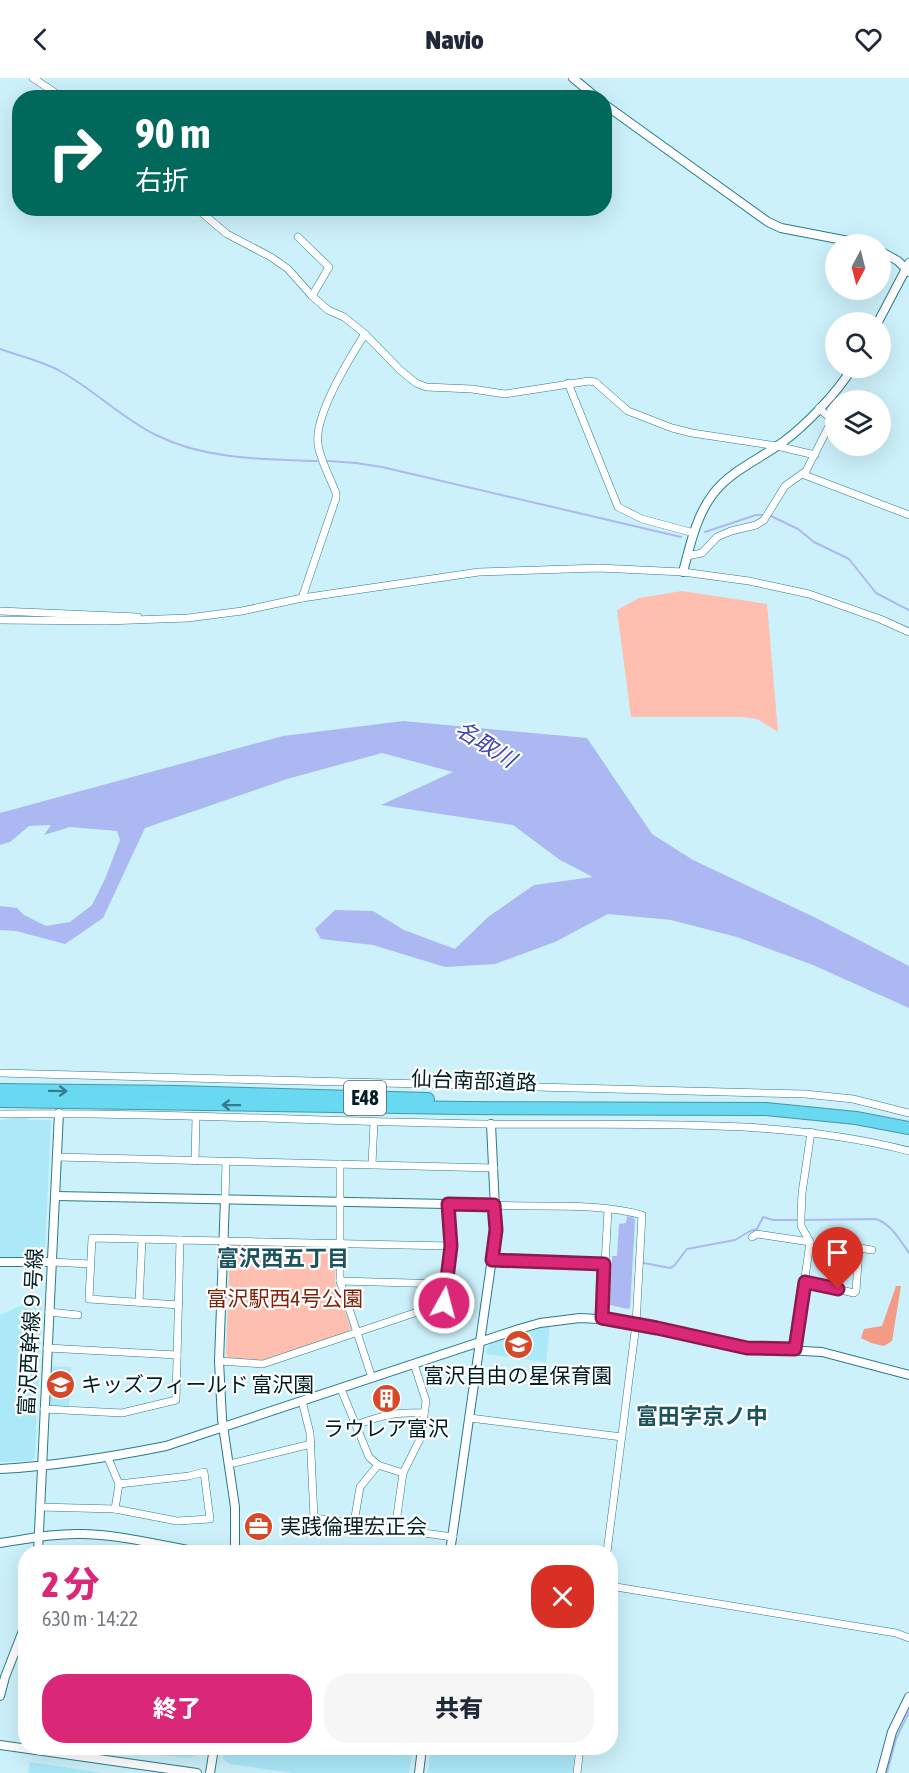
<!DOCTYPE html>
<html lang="ja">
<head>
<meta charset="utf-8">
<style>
	:root { --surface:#fff; --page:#f6f6f7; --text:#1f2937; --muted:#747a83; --accent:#db2777 }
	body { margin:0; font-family:"Asap Condensed","Noto Sans JP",sans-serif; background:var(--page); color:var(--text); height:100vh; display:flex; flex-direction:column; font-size:22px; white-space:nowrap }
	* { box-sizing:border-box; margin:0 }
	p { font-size:20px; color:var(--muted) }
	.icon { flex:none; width:33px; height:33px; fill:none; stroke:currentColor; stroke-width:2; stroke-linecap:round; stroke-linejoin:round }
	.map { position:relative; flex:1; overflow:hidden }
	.drawer { position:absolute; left:18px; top:1467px; width:600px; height:210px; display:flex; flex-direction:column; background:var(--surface); border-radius:24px; box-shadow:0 6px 24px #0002 }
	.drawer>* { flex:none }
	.hud { position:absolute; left:12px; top:12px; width:600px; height:126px; border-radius:24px; box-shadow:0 6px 24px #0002; background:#00695c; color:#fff; overflow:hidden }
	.needle { width:39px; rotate:187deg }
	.buttons { position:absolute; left:825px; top:156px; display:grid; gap:12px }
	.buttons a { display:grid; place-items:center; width:66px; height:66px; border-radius:50%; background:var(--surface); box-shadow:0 6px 24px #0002; font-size:30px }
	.pin { position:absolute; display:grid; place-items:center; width:51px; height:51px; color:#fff; margin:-62px -26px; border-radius:50% 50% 50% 0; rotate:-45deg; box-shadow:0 0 6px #0007 }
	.pin .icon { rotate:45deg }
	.me { position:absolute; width:66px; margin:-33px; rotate:7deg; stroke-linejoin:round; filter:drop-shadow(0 0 4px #0008) }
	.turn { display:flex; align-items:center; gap:21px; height:126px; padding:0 24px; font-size:27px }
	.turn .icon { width:78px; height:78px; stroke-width:2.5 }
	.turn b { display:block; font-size:42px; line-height:51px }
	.round { display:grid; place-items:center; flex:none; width:63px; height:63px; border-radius:24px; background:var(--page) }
	.head { display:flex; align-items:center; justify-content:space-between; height:102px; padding:0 24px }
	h1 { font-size:36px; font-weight:800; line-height:45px; color:var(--accent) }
	.cta { display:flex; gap:12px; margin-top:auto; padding:12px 24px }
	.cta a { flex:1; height:69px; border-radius:24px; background:var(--accent); color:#fff; font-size:24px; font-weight:800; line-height:69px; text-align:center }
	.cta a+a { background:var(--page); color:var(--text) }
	header { display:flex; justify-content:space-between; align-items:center; height:78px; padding:0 24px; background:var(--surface); font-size:27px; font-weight:800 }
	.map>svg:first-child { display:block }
	.built { fill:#abe9f8 }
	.green { fill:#febfb0 }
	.forest { fill:#f49b85 }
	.water { fill:#abb8f1 }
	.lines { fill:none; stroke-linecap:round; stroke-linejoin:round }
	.stream { stroke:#abb8f1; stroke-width:2 }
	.minor-casing { stroke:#2a7b8c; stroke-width:8 }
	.tertiary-casing { stroke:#2a7b8c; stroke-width:10 }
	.motorway-casing { stroke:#4497aa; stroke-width:14 }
	.minor { stroke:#fff; stroke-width:7 }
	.tertiary { stroke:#fff; stroke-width:8 }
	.motorway { stroke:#69d8f1; stroke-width:12 }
	.oneway { stroke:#347b8b }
	.route-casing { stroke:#8e194d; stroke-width:15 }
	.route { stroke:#db2777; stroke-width:10 }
	.labels { text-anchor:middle; stroke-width:4.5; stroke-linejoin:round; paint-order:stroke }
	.shield { fill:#fff; stroke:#4c6266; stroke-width:1.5 }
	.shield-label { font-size:20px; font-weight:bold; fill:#001e25 }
	.street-label { font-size:21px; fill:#001e25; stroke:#fff }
	.park-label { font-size:21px; fill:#822108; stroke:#fff }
	.poi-label { font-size:21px; fill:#001e25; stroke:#fff }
	.water-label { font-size:22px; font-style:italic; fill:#4047b4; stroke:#fff }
	.neighbourhood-label { font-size:22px; font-weight:bold; fill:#1b535f; stroke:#fff }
</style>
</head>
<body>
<header><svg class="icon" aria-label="back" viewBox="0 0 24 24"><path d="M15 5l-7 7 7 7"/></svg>Navio<svg class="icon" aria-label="heart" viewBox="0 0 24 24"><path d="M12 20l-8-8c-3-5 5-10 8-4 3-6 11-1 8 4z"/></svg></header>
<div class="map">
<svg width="909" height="1695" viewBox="0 0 909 1695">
	<rect width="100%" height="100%" fill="#ccf1fa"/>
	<!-- built -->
	<g class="built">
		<polygon points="21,1039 28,1039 28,1042 51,1042 45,1172 37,1180 0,1180 0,1042"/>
		<polygon points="42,1218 35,1379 30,1383 0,1384 0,1237"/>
		<polygon points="550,1247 546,1284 486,1276 487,1269 492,1265"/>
		<polygon points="50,1288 71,1289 69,1330 51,1329 48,1326"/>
		<polygon points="148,1670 205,1670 204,1674 190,1680 147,1676"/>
		<polygon points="225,1670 413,1670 409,1695 293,1695 230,1686 223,1681"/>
		<polygon points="431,1670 576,1670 572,1695 428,1695"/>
		<polygon points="30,1684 102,1695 28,1695"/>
	</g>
	<!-- green -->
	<g class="green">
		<polygon points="682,513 767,526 778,654 757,641 742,639 631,639 617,532 639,520"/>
		<polygon points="234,1167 332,1169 336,1173 335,1204 351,1250 348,1255 263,1283 229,1281 226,1276 230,1169"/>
	</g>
	<!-- forest -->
	<polygon class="forest" points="896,1208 901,1208 892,1263 884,1268 871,1265 861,1260 864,1251 882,1248"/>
	<!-- water -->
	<g class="water">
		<polygon points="403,643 587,660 652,756 693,782 816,840 909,888 909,930 813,887 737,859 671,842 608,836 555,864 495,886 445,889 373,867 321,861 315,851 335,832 373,833 404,852 455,871 488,839 534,807 593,799 560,782 513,747 381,727 453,694 382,675 287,701 145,750 103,840 65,866 16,853 0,852 0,828 17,830 24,837 46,848 70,844 92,827 105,801 120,762 117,753 70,749 44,757 51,747 29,748 10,764 0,767 0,735 283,658"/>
		<polygon points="627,1138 634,1140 635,1143 630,1230 628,1231 610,1227 612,1178 617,1178 619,1146 626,1145"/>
	</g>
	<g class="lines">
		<!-- stream -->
		<g class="stream">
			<path d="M0 271C19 278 42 283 60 293 93 311 123 341 156 357 206 382 263 381 317 383"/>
			<polyline points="328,383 356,385 382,389 681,459"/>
			<polyline points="771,438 798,451 814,464 849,481 876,515 909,532"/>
			<polyline points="705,454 756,437 765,437"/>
			<path d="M804 1142 876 1141C891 1146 900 1162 909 1175"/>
			<polyline points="644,1185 670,1190 674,1188 687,1171 735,1162 750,1153 757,1151 763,1139 773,1142 798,1142"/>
			<polyline points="887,1695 896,1661 909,1634"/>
		</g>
		<defs>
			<g id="minor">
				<polyline points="33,0 63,20"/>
				<polyline points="196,130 227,156 271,179 288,191 312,218 328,232 344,239 365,256 400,292 416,305 426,309 472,311 505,316 589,303 595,304 628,333 672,350 692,355 777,368 815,377"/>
				<polyline points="298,159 329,189 312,218"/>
				<polyline points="568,305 618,429 642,441 694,455"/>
				<polyline points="802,396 909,437"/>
				<polyline points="687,478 702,475 717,459 731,453 756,447 764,442 785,408 806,393 832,342 819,330"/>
				<path d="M302 520 336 420V415C330 399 320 382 318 366 314 337 349 281 365 256"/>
				<polyline points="0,533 138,539"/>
				<polyline points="0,542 106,543 188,540 242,533 302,520 479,494 599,490 683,494 749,503 809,516 880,541 909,554"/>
				<polyline points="0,995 805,1016 853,1021 909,1035"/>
				<path d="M0 1036C162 1034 324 1044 485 1046 624 1048 775 1038 909 1073"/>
				<polyline points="57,1079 494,1090"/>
				<polyline points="195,1083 196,1039"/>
				<polyline points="340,1086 340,1203 372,1300"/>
				<polyline points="372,1086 374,1044"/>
				<polyline points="225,1121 226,1084"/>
				<path d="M494 1127C543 1130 595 1124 642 1137L636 1246 607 1474"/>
				<polyline points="752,1159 757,1156 810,1164"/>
				<polyline points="492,1182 604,1186"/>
				<polyline points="52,1184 90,1186"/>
				<polyline points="340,1203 447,1206"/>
				<polyline points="805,1204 854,1215 856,1213 859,1170 872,1172"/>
				<polyline points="139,1224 142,1162"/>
				<polyline points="179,1227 89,1221 92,1160 180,1162"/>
				<polyline points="49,1234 78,1237"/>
				<polyline points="602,1240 608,1132"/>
				<polyline points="47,1270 177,1277"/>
				<polyline points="795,1271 810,1164 801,1148 801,1139 802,1115 811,1054"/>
				<polyline points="219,1283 263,1286 444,1225 451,1168 448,1126"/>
				<polyline points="341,1311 369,1379 378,1387"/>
				<polyline points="302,1323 310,1355 314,1440 453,1459"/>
				<polyline points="44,1331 122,1335 176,1322 180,1162 451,1168"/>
				<polyline points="470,1340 622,1359"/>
				<path d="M356 1347C383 1337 396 1334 424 1335"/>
				<polyline points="230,1386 311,1366"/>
				<polyline points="403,1395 421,1359 426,1323 414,1286"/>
				<polyline points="40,1429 115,1431 177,1443 210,1441 204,1394 189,1398 119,1406 108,1380"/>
				<polyline points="115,1431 119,1406"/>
				<polyline points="354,1445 360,1409 378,1387 403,1395 395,1452"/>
				<polyline points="610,1508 896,1555 909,1560"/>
				<polyline points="577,1695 580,1670"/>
			</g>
			<g id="tertiary">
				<polyline points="573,0 597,20"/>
				<polyline points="604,26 768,144 781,150 864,166"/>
				<polyline points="880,173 898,183 909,194"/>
				<polyline points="878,244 909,185"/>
				<path d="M683 494C690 468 696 438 713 416 730 393 760 381 783 364 806 347 838 314 852 290"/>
				<polyline points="56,1118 494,1127"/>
				<polyline points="225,1121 219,1283 222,1341 235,1429 235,1474"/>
				<polyline points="0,1184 52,1184"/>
				<path d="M0 1391C56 1388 111 1379 166 1368L519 1251 540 1245 580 1240 617 1242 747 1270 822 1274 909 1297"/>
				<path d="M0 1465C27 1461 55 1455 83 1456 122 1457 160 1467 198 1474"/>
				<polyline points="38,1474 59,1035"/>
				<polyline points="450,1474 496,1152 491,1046"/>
				<polyline points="0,1618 5,1599 26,1545"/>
				<polyline points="0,1667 197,1695"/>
				<polyline points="210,1695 214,1670"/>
				<polyline points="419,1695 422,1670"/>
				<polyline points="881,1695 892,1654 909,1619"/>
			</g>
			<g id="motorway">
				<polyline points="0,1012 177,1014 428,1021"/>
				<polyline points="0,1023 465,1030 766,1031 856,1040 909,1050"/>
			</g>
		</defs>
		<!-- minor casing -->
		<use href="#minor" class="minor-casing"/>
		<!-- tertiary casing -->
		<use href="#tertiary" class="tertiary-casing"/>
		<!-- motorway casing -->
		<use href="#motorway" class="motorway-casing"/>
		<!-- minor -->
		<use href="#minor" class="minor"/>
		<!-- tertiary -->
		<use href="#tertiary" class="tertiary"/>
		<!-- motorway -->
		<use href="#motorway" class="motorway"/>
	</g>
	<!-- one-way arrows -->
	<defs><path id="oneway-shaft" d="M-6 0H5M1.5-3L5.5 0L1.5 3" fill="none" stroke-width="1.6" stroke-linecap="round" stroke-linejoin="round" transform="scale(1.5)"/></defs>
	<g class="oneway">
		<use href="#oneway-shaft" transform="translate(58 1013) rotate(1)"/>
		<use href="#oneway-shaft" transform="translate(231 1027) rotate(-179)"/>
	</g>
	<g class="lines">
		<defs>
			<polyline id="route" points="444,1225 451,1168 448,1126 494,1127 496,1152 492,1182 604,1186 602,1240 657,1250 747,1270 795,1271 805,1204 838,1211"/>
		</defs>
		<!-- route casing -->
		<use href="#route" class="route-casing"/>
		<!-- route -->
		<use href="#route" class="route"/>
	</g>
	<!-- icons -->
	<defs>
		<symbol id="school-disc" viewBox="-11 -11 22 22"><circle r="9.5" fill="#d54b2a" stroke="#fff"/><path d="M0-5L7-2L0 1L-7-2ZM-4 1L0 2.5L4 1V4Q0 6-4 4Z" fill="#fff"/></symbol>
		<symbol id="building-disc" viewBox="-11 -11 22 22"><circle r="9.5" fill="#d54b2a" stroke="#fff"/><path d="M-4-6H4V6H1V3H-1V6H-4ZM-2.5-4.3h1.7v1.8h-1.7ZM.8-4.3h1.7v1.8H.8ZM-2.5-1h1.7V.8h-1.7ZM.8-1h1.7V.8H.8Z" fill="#fff"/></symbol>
		<symbol id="office-disc" viewBox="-11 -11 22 22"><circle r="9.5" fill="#d54b2a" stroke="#fff"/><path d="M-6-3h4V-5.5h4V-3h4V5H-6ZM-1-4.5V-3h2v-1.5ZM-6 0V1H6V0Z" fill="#fff"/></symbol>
	</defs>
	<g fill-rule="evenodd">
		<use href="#school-disc" x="502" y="1250" width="33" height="33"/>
		<use href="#school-disc" x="44" y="1290" width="33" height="33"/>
		<use href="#building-disc" x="370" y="1304" width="33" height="33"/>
		<use href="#office-disc" x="242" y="1432" width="33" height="33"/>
	</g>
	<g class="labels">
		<!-- shield labels -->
		<rect class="shield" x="344" y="1003" width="42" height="34" rx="4.5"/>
		<g class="shield-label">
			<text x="365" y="1027">E48</text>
		</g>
		<!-- street labels -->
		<g class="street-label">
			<text transform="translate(474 1003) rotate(2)" y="7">仙台南部道路</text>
			<text transform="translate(31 1254) rotate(-87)" y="7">富沢西幹線９号線</text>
		</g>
		<!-- park labels -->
		<g class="park-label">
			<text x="285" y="1228">富沢駅西4号公園</text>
		</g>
		<!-- poi labels -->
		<g class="poi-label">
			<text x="518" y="1305">富沢自由の星保育園</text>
			<text x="81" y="1314" text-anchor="start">キッズフィールド 富沢園</text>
			<text x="386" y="1358">ラウレア富沢</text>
			<text x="280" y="1456" text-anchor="start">実践倫理宏正会</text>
		</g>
		<!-- water labels -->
		<g class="water-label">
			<text transform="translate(486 666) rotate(32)" y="8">名取川</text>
		</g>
		<!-- neighbourhood labels -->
		<g class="neighbourhood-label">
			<text x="283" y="1188">富沢西五丁目</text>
			<text x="702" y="1346">富田字京ノ中</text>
		</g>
	</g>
</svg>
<div class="buttons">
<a><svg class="needle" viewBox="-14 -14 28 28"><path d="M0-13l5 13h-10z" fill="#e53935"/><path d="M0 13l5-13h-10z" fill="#747a83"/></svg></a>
<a><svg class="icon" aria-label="search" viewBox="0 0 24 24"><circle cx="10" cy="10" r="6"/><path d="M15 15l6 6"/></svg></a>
<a><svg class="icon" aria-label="layers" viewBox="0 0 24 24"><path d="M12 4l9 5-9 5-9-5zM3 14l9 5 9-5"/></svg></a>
</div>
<div class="pin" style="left:838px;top:1211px;background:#d93025"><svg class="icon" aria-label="arrive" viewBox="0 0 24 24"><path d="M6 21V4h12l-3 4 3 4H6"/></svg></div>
<svg class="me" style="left:444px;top:1225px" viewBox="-20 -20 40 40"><circle r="17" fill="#db2777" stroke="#fff" stroke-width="3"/><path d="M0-11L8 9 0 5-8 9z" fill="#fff"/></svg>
<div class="hud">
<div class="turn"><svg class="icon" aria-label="right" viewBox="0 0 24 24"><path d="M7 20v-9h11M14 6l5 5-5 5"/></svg><div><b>90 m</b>右折</div></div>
</div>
<section class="drawer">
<div class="head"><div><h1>2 分</h1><p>630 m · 14:22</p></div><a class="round" style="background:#d93025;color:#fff"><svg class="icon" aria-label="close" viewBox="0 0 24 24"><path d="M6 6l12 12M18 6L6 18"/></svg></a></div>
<div class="cta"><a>終了</a><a>共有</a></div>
</section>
</div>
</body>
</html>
